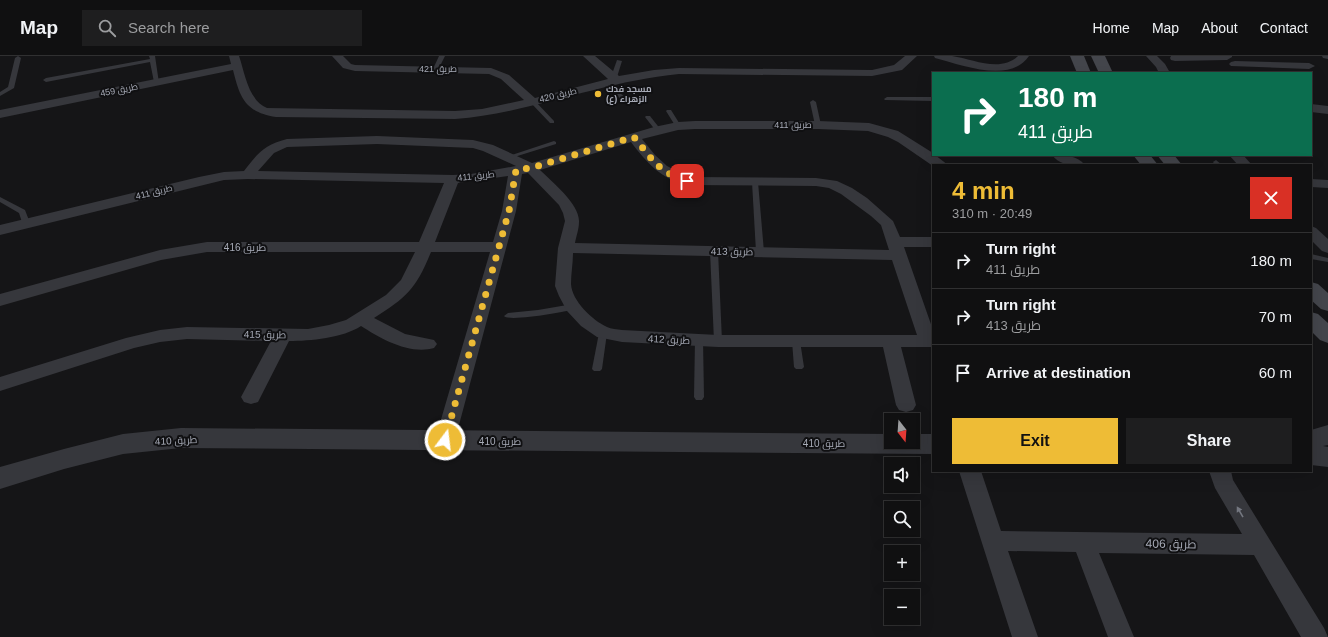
<!DOCTYPE html>
<html lang="en">
<head>
<meta charset="utf-8">
<style>
	:root { --surface:#101011; --page:#1e1e1f; --text:#f1f3f6; --muted:#9c9d9f; --line:#303031; --accent:#eebc36 }
	body { margin:0; font-family:Helvetica,Cairo,sans-serif; background:var(--page); color:var(--text); height:100vh; display:flex; flex-direction:column; font-size:15px; white-space:nowrap }
	* { box-sizing:border-box; margin:0 }
	p { font-size:13px; color:var(--muted) }
	.icon { flex:none; width:22px; height:22px; fill:none; stroke:currentColor; stroke-width:2; stroke-linecap:round; stroke-linejoin:round }
	.map { position:relative; flex:1; overflow:hidden }
	.panel { position:absolute; left:932px; top:108px; width:380px; height:308px; display:flex; flex-direction:column; background:var(--surface); border-radius:0px; box-shadow:0 4px 16px #0002,0 0 0 1px var(--line) }
	.panel>* { flex:none }
	.hud { position:absolute; left:932px; top:16px; width:380px; height:84px; border-radius:0px; box-shadow:0 4px 16px #0002,0 0 0 1px var(--line); background:#0b6e4f; color:#fff; overflow:hidden }
	.needle { width:26px; rotate:163deg }
	.tools { position:absolute; left:884px; top:357px; display:grid; gap:8px }
	.tools a { display:grid; place-items:center; width:36px; height:36px; border-radius:0px; background:var(--surface); box-shadow:0 4px 16px #0002,0 0 0 1px var(--line); font-size:20px }
	.pin { position:absolute; display:grid; place-items:center; width:34px; height:34px; color:#fff; margin:-17px; border-radius:8px; box-shadow:0 2px 6px #0006 }
	.me { position:absolute; width:44px; margin:-22px; rotate:15deg; stroke-linejoin:round; filter:drop-shadow(0 0 3px #0008) }
	.turn { display:flex; align-items:center; gap:14px; height:84px; padding:0 20px; font-size:18px }
	.turn .icon { width:52px; height:52px; stroke-width:2.5 }
	.turn b { display:block; font-size:28px; line-height:34px }
	.round { display:grid; place-items:center; flex:none; width:42px; height:42px; border-radius:0px; background:var(--page) }
	.overview { display:flex; align-items:center; justify-content:space-between; height:68px; padding:0 20px }
	h1 { font-size:24px; font-weight:600; line-height:30px; color:var(--accent) }
	.button { display:flex; gap:8px; margin-top:auto; padding:8px 20px }
	.button a { flex:1; height:46px; border-radius:0px; background:var(--accent); color:#111; font-size:16px; font-weight:600; line-height:46px; text-align:center }
	.button a+a { background:var(--page); color:var(--text) }
	ul { padding:0; list-style:none }
	li { display:flex; align-items:center; gap:12px; height:56px; padding:0 20px; border-top:1px solid var(--line) }
	li div { flex:1 }
	li b { display:block; font-size:15px }
	li em { font-style:normal }
	header { display:flex; align-items:center; gap:24px; box-sizing:border-box; height:56px; padding:0 20px; background:var(--surface); border-bottom:1px solid var(--line) }
	header strong { font-size:19px }
	nav { display:flex; gap:22px; margin-inline-start:auto; font-size:14px }
	.search { width:280px; height:36px; background:var(--page); display:flex; align-items:center; gap:10px; box-sizing:border-box; padding:0 14px; border-radius:0px; color:var(--muted); font-size:15px }
	.map>svg:first-child { display:block }
	.lines { fill:none; stroke-linecap:round; stroke-linejoin:round }
	.service { fill:#36373c; fill-rule:evenodd }
	.minor { fill:#36373c; fill-rule:evenodd }
	.tertiary { fill:#36373c; fill-rule:evenodd }
	.secondary { fill:#44464c; fill-rule:evenodd }
	.oneway { fill:#747780 }
	.route { stroke:#eebc36; stroke-width:7; stroke-dasharray:0 12.6 }
	.poi-dot { fill:#eebc36; stroke:#101012; stroke-width:1.5 }
	.labels { text-anchor:middle; stroke-width:4; stroke-linejoin:round; paint-order:stroke }
	.far-street-label { font-size:9px; fill:#a7abb7; stroke:#101012 }
	.far-poi-label { font-size:9px; font-weight:bold; fill:#a7abb7; stroke:#101012; text-anchor:start }
	.street-label { font-size:10px; fill:#a7abb7; stroke:#101012 }
	.near-street-label { font-size:12px; fill:#a7abb7; stroke:#101012 }
</style>
</head>
<body>
<header>
<strong>Map</strong>
<div class="search"><svg class="icon" aria-label="search" viewBox="0 0 24 24"><circle cx="10" cy="10" r="6"/><path d="M15 15l6 6"/></svg>Search here</div>
<nav><a>Home</a><a>Map</a><a>About</a><a>Contact</a></nav>
</header>
<div class="map">
<svg width="1328" height="581" viewBox="0 0 1328 581">
	<rect width="100%" height="100%" fill="#151517"/>
	<g class="lines">
		<!-- service -->
		<g class="service">
			<polygon points="18,0 21,2 14,32 0,40 0,36 8,31 15,2"/>
			<polygon points="149,0 155,0 159,27 154,26 150,6 46,26 43,24 46,22 150,3"/>
			<polygon points="439,0 445,0 438,14 434,14 433,13"/>
			<polygon points="617,4 622,5 617,21 614,23 611,21"/>
			<polygon points="1009,15 1026,15 1029,17 1006,17"/>
			<polygon points="603,26 607,26 627,43 627,45 623,45 603,28"/>
			<polygon points="887,41 933,41 933,45 885,44 884,43"/>
			<polygon points="813,44 816,46 821,69 818,71 815,69 810,46"/>
			<polygon points="531,45 535,45 554,65 554,67 550,67 531,47"/>
			<polygon points="667,54 671,54 681,70 680,71 676,71 666,55"/>
			<polygon points="646,60 650,60 661,74 660,75 656,75 645,61"/>
			<polygon points="554,85 556,86 556,88 511,102 509,103 506,101"/>
			<polygon points="1216,104 1222,109 1215,109 1213,106"/>
			<polygon points="755,124 758,126 764,196 760,198 756,196 752,126"/>
			<polygon points="0,141 25,154 30,167 29,169 23,169 19,157 0,146"/>
			<polygon points="711,193 714,193 718,195 722,285 718,288 714,285 710,195"/>
			<polygon points="1311,198 1328,202 1328,206 1311,203"/>
			<path d="M573 248 576 249 577 251 576 253C565 256 509 266 504 260L508 257 538 254Z"/>
			<polygon points="603,274 607,277 602,313 600,315 594,315 592,313 599,277"/>
			<polygon points="699,281 703,284 704,341 702,344 696,344 694,341 695,284"/>
			<polygon points="796,282 800,285 804,311 802,313 796,313 794,311 792,285"/>
		</g>
		<!-- minor -->
		<g class="minor">
			<path d="M229 0H239C245 17 248 44 267 52L455 55 482 53 524 44 501 23 489 18 355 15 343 12 332 0H343L351 8 355 9 491 12 509 19 535 42 608 23 583 0H595L619 20 654 14 679 12 872 14 894 9 905 0H917L902 14 872 20 679 18C603 25 531 57 455 63L276 61C245 56 240 42 233 14L0 62V54L231 8Z"/>
			<path d="M934 0C940 0 946 0 952 0 973 3 1000 17 1018 0H1029C1010 28 962 9 935 2Z"/>
			<polygon points="1146,0 1157,0 1165,8 1169,15 1167,17 1159,17 1156,11"/>
			<polygon points="1171,0 1232,0 1232,1 1227,4 1175,5 1171,4 1170,2"/>
			<polygon points="1322,0 1328,0 1328,3 1323,2"/>
			<polygon points="1235,5 1309,7 1315,10 1309,13 1231,10 1229,8 1231,6"/>
			<polygon points="1311,48 1328,50 1328,58 1311,56"/>
			<path d="M695 65H818L869 67 898 75 933 97V99H935L948 109 933 110 898 86 888 81 868 75 818 73H695L678 74 642 83 655 99 667 110 689 121 816 122 837 125 852 132 867 142 893 165 900 181H933V191H904L933 274V291H901L916 349 913 354 906 356 899 354 896 349 883 291H718L622 286 597 281 581 270 567 255 559 240 555 230 558 192 565 165 563 157 559 149 528 117 522 118 516 155 455 384 452 390 445 392 438 390 435 384 490 196H431C416 233 407 241 374 262L405 278 434 284 437 288 434 292C410 299 381 283 361 270 343 282 310 285 289 285L258 346 251 348 244 346 241 341 271 285 187 283 160 286 134 292 0 335V321L126 282 160 274 187 271 308 273 329 269 346 264 386 239 401 224 415 196H207L161 204 0 250V238L160 194 207 186H419L444 127 248 123 224 124 0 179V169L199 121 224 116 244 115C258 97 264 89 287 83L377 80 473 84 493 89 532 107 654 71 678 66ZM631 86C647 107 661 123 687 129L816 130 829 132 841 138 871 160 881 169 889 194 575 187C576 181 579 173 579 166 580 148 552 126 540 114ZM377 88 473 92 483 95 516 110 471 118 453 119 258 115 274 97 287 91ZM508 120 502 155 493 186H435L458 127ZM573 197 892 204 917 279H718L622 274C617 273 611 273 607 271 592 264 572 245 571 228 571 218 573 207 573 197Z"/>
			<path d="M1052 99C1064 99 1077 99 1085 109 1073 109 1060 110 1052 99Z"/>
			<polygon points="1229,99 1243,99 1252,109 1238,109"/>
			<polygon points="1311,123 1328,124 1328,132 1311,131"/>
			<polygon points="1311,170 1316,172 1328,183 1328,197 1322,195 1311,184"/>
			<polygon points="959,415 981,415 1001,475 1242,478 1215,432 1209,415 1231,415 1233,424 1324,572 1328,581 1301,581 1254,499 1099,497 1134,581 1108,581 1076,496 1008,495 1038,581 1012,581"/>
		</g>
		<!-- tertiary -->
		<g class="tertiary">
			<polygon points="1328,369 1328,389 1323,390 1328,391 1328,411 1311,409 1311,374"/>
			<polygon points="181,372 891,378 891,386 913,386 913,378 933,378 933,398 181,392 123,398 64,413 0,433 0,411 64,393 123,378"/>
		</g>
		<!-- secondary -->
		<g class="secondary">
			<polygon points="1070,0 1084,0 1091,17 1077,17"/>
			<polygon points="1091,0 1105,0 1113,17 1099,17"/>
			<polygon points="1133,99 1150,99 1158,109 1141,109"/>
			<polygon points="1157,99 1174,99 1182,109 1165,109"/>
			<polygon points="1311,226 1318,228 1328,237 1328,255 1321,253 1311,244"/>
			<polygon points="1311,256 1318,258 1328,267 1328,287 1320,284 1311,275"/>
		</g>
	</g>
	<!-- one-way arrows -->
	<defs><path id="oneway-solid" d="M-6-.8H1V-3.2L6.5 0L1 3.2V.8H-6Z"/></defs>
	<use class="oneway" href="#oneway-solid" transform="translate(1240 456) rotate(-120)"/>
	<g class="lines">
		<!-- route -->
		<path class="route" d="M445 384 509 155 516 114 531 112 634 81C652 103 658 116 687 125"/>
	</g>
	<!-- markers -->
	<circle class="poi-dot" cx="598" cy="38" r="4"/>
	<g class="labels">
		<!-- far-street labels -->
		<g class="far-street-label">
			<text x="438" y="16">طريق 421</text>
			<text transform="translate(119 34) rotate(-11)" y="3">طريق 459</text>
			<text transform="translate(558 39) rotate(-14)" y="3">طريق 420</text>
			<text x="793" y="72">طريق 411</text>
			<text transform="translate(476 120) rotate(-6)" y="3">طريق 411</text>
			<text transform="translate(154 136) rotate(-14)" y="3">طريق 411</text>
		</g>
		<!-- far-poi labels -->
		<g class="far-poi-label">
			<text x="606" y="36">مسجد فدك<tspan x="606" dy="10">الزهراء (ع)</tspan></text>
		</g>
		<!-- street labels -->
		<g class="street-label">
			<text x="245" y="195">طريق 416</text>
			<text transform="translate(732 195) rotate(1)" y="4">طريق 413</text>
			<text transform="translate(265 278) rotate(1)" y="4">طريق 415</text>
			<text transform="translate(669 283) rotate(3)" y="4">طريق 412</text>
			<text transform="translate(176 384) rotate(-3)" y="4">طريق 410</text>
			<text x="500" y="389">طريق 410</text>
			<text x="824" y="391">طريق 410</text>
		</g>
		<!-- near-street labels -->
		<g class="near-street-label">
			<text transform="translate(1171 488) rotate(1)" y="4">طريق 406</text>
		</g>
	</g>
</svg>
<div class="tools">
<a><svg class="needle" viewBox="-14 -14 28 28"><path d="M0-13l5 13h-10z" fill="#e53935"/><path d="M0 13l5-13h-10z" fill="#9c9d9f"/></svg></a>
<a><svg class="icon" aria-label="sound" viewBox="0 0 24 24"><path d="M4 9h4l5-4v14l-5-4H4zM17 9q2 3 0 6"/></svg></a>
<a><svg class="icon" aria-label="search" viewBox="0 0 24 24"><circle cx="10" cy="10" r="6"/><path d="M15 15l6 6"/></svg></a>
<a>+</a>
<a>−</a>
</div>
<div class="pin" style="left:687px;top:125px;background:#d93025"><svg class="icon" aria-label="arrive" viewBox="0 0 24 24"><path d="M6 21V4h12l-3 4 3 4H6"/></svg></div>
<svg class="me" style="left:445px;top:384px" viewBox="-20 -20 40 40"><circle r="17" fill="#eebc36" stroke="#fff" stroke-width="3"/><path d="M0-11L8 9 0 5-8 9z" fill="#fff"/></svg>
<div class="hud">
<div class="turn"><svg class="icon" aria-label="right" viewBox="0 0 24 24"><path d="M7 20v-9h11M14 6l5 5-5 5"/></svg><div><b>180 m</b>طريق 411</div></div>
</div>
<section class="panel">
<div class="overview"><div><h1>4 min</h1><p>310 m · 20:49</p></div><a class="round" style="background:#d93025;color:#fff"><svg class="icon" aria-label="close" viewBox="0 0 24 24"><path d="M6 6l12 12M18 6L6 18"/></svg></a></div>
<ul>
<li><svg class="icon" aria-label="right" viewBox="0 0 24 24"><path d="M7 20v-9h11M14 6l5 5-5 5"/></svg><div><b>Turn right</b><p>طريق 411</p></div><em>180 m</em></li>
<li><svg class="icon" aria-label="right" viewBox="0 0 24 24"><path d="M7 20v-9h11M14 6l5 5-5 5"/></svg><div><b>Turn right</b><p>طريق 413</p></div><em>70 m</em></li>
<li><svg class="icon" aria-label="arrive" viewBox="0 0 24 24"><path d="M6 21V4h12l-3 4 3 4H6"/></svg><div><b>Arrive at destination</b></div><em>60 m</em></li>
</ul>
<div class="button"><a>Exit</a><a>Share</a></div>
</section>
</div>
</body>
</html>
